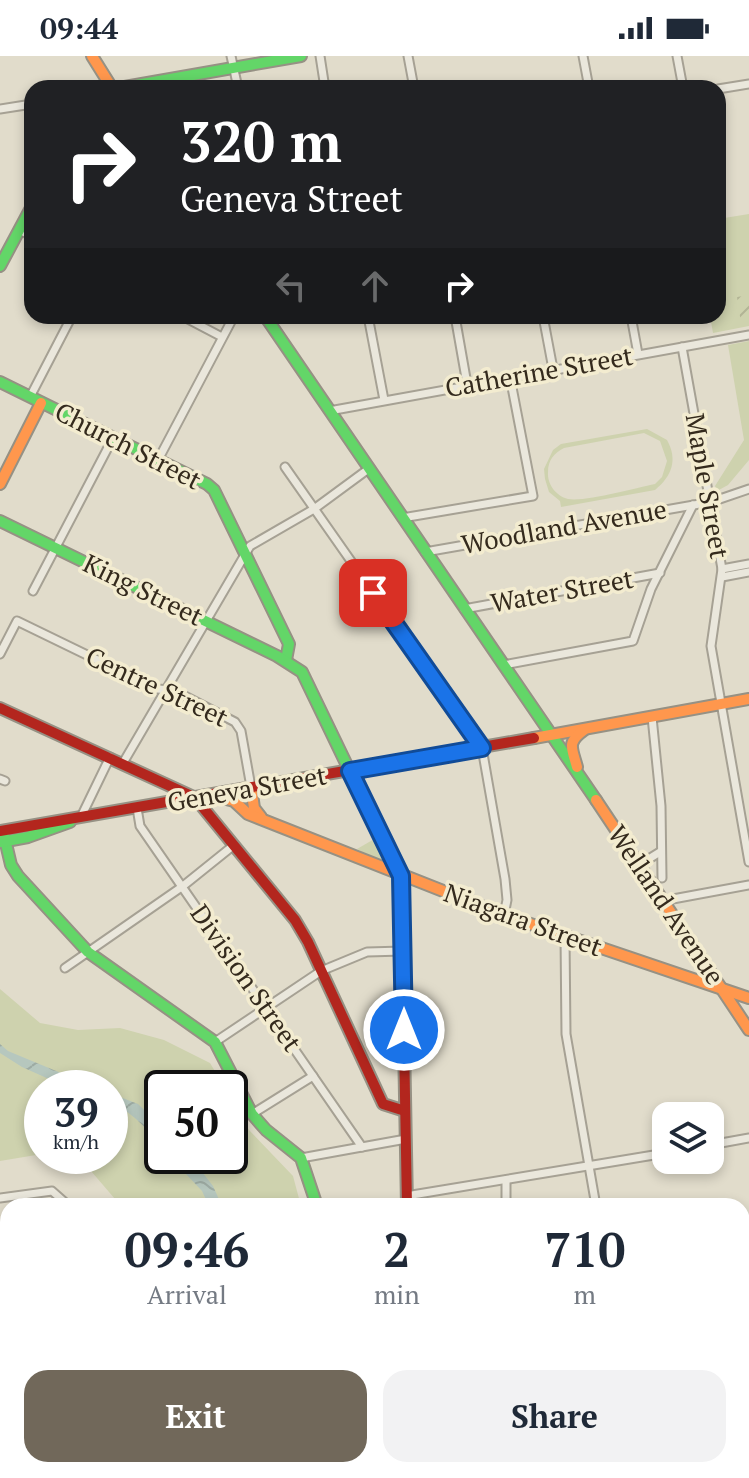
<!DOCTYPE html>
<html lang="en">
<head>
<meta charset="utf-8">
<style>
	:root { --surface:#fff; --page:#f2f2f3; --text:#1f2937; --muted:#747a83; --accent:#71685a }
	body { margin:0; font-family:"PT Serif",serif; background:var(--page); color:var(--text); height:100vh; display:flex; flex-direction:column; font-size:30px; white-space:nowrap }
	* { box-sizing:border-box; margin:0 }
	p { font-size:26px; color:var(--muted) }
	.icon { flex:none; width:44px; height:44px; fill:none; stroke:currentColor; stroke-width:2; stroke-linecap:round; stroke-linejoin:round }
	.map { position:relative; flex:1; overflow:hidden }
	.sheet { position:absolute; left:0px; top:1142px; width:750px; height:280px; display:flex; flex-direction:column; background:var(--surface); border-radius:24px 24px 0 0; box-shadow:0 4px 12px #0003 }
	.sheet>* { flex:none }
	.banner { position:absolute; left:24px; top:24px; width:702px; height:244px; border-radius:24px; box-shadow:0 4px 12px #0003; background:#202124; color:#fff; overflow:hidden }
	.buttons { position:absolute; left:652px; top:1046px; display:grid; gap:16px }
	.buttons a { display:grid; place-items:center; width:72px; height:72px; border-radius:16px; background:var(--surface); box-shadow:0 4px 12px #0003; font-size:40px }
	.speed { position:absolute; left:24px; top:1014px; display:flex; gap:16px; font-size:40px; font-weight:700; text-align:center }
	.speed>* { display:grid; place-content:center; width:104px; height:104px; border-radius:50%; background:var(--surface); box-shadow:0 4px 12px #0003; line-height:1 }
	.speed small { font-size:20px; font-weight:400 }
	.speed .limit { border:4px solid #111; border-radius:12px; background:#fff; color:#111 }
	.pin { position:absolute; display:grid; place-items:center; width:68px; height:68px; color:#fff; margin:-34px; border-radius:16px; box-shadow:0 4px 12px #0006 }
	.me { position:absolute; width:88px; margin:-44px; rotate:0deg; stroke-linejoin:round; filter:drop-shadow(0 0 6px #0008) }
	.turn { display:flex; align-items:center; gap:28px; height:168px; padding:0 24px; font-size:36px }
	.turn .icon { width:104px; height:104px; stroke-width:2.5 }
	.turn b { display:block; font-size:56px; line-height:68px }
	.lanes { display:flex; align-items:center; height:76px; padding:0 24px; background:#0003; justify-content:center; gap:40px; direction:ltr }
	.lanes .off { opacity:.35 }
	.eta { display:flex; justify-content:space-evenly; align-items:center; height:136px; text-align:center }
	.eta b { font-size:48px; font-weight:800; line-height:56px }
	.button { display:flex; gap:16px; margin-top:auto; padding:16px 24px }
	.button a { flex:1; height:92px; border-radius:24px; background:var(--accent); color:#fff; font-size:32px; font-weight:800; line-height:92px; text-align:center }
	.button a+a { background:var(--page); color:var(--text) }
	.status { display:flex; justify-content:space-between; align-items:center; height:56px; padding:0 40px; background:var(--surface); direction:ltr }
	.status svg { height:22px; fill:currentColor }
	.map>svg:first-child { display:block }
	.park { fill:#ced2ae; fill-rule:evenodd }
	.garden { fill:url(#garden-furrows) }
	.water { fill:url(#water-waves) }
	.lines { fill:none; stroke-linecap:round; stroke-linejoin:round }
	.street-casing { stroke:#a6a194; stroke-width:11 }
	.fast-casing { stroke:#969184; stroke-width:14 }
	.slow-casing { stroke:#969184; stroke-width:14 }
	.jam-casing { stroke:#969184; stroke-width:14 }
	.street { stroke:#eae7dc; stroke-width:7 }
	.fast { stroke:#63d668; stroke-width:10 }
	.slow { stroke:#ff974d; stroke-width:10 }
	.jam { stroke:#b3261e; stroke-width:10 }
	.route-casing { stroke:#114b97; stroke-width:20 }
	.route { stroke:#1a73e8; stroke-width:14 }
	.labels { text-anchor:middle; stroke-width:7; stroke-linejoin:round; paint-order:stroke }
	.street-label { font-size:26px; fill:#342a1d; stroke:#f3ecd0 }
</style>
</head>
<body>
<div class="status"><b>09:44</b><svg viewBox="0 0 49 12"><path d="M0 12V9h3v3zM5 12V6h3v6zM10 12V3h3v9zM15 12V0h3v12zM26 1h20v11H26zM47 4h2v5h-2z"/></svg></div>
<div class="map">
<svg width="749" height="1422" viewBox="0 0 749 1422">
	<defs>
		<pattern id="garden-furrows" width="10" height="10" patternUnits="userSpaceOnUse" patternTransform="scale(2)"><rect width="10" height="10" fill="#ced2ae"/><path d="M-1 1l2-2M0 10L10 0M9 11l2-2" fill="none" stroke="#b2b495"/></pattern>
		<pattern id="water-waves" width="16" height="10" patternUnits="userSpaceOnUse" patternTransform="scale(2)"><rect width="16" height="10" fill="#b6c7be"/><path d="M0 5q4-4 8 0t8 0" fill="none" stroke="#9daba3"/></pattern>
	</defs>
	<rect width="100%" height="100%" fill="#e1dccb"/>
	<!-- park -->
	<g class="park">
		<polygon points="749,158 749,270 713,277 710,260 718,260 718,163"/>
		<polygon points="749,285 749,404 728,429 717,435 715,430 744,384 728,289"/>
		<path d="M647 373 667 384C678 404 672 420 655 434L561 451 560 445 549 436 545 423 544 413 553 394 561 388ZM644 377 660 385 667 405 662 421 655 428C635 432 586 446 568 443 556 440 547 428 548 416 548 404 554 397 564 392Z"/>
		<polygon points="376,782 389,810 357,793"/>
		<polygon points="0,933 40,967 78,974 120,972 164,984 210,1007 225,1032 162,1032 162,1100 230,1100 230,1039 249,1074 293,1120 301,1150 121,1150 79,1101 73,1100 110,1100 110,1032 42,1032 42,1098 0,1105"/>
		<polygon points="749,1183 749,1258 748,1258 742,1224 742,1184"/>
		<polygon points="8,1397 8,1414 247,1414 244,1422 0,1422 0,1400"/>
	</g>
	<!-- garden -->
	<polygon class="garden" points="749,239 749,266 741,267 737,241"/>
	<!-- water -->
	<g class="water">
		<polygon points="0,988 8,995 97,1032 69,1032 22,1011 0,997"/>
		<path d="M110 1037 138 1048 159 1068 162 1072V1091C148 1074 132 1055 110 1047Z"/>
		<polygon points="169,1100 188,1100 192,1103 213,1130 222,1150 209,1150 202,1135"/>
	</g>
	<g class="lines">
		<defs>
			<g id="street">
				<polyline points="231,0 238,32"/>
				<polyline points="320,0 325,32"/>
				<polyline points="408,0 414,32"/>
				<polyline points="583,0 589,32"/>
				<polyline points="677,0 683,32"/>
				<polyline points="718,33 749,28"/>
				<polyline points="0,53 32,48"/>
				<polyline points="19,174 32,180"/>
				<polyline points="182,260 222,281"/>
				<polyline points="368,260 384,344"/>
				<polyline points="455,260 467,328"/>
				<polyline points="543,260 553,313"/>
				<polyline points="631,260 638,298"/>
				<polyline points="682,291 722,513 711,590 749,806"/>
				<polyline points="30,341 72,260"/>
				<polyline points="329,355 749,279"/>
				<polyline points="158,404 234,260"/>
				<polyline points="285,411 482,692 505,823 507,844 504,859"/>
				<polyline points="402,462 533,440 510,321"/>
				<polyline points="425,496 711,446 749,433"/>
				<polyline points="722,513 749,508"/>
				<polyline points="722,521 749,516"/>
				<polyline points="33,535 113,382"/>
				<polyline points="464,553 660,517"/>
				<polyline points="0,598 17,565 157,633 173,634 235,666 241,675 251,731"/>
				<polyline points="503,609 633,585 651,533 693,449"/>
				<polyline points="652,661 661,750 662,822"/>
				<polyline points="123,707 250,490 314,453 367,414"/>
				<polyline points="0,723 5,725"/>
				<polyline points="137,752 140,770 362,1091"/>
				<polyline points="81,761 110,701"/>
				<polyline points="639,809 660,796"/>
				<polyline points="662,845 749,829"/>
				<polyline points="565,880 566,978 596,1150"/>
				<polyline points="65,912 183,830 234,789"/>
				<polyline points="215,986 321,915 367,896 403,895"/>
				<polyline points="252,1058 313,1020"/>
				<polyline points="710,1089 749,1082"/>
				<polyline points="301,1102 406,1083"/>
				<polyline points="506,1124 506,1150"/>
				<polyline points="406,1140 666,1097"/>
				<polyline points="0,1142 52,1135 69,1150"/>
				<polyline points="742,1179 749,1178"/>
				<polyline points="0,1206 8,1205"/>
				<polyline points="742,1267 749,1266"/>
				<polyline points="0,1272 8,1271"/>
				<polyline points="0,1290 8,1302"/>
				<polyline points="0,1364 8,1363"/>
				<polyline points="666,1414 667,1422"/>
			</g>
			<g id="fast">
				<polyline points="119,32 301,0"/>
				<polyline points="0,210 32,150"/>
				<polyline points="265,260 596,744"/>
				<polyline points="0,326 207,428 214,434 289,588 286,604"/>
				<polyline points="0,465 277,600 302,616 396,811"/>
				<polyline points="3,775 11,809 18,820 88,896 215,986 252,1058 266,1074 301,1102 317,1150"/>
				<polyline points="1,786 28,781 70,766"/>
				<polyline points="742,1358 749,1357"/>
				<polyline points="385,1419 414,1414"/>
				<polyline points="263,1422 269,1414"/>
			</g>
			<g id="slow">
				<polyline points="92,0 112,32"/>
				<polyline points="0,428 41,347"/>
				<polyline points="534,682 749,643"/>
				<path d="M577 711C572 692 566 687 584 674"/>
				<polyline points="251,731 254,752 261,761"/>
				<polyline points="215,740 234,745 248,758 504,859 749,942"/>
				<polyline points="596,744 749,974"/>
			</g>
			<g id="jam">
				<polyline points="0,652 196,742"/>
				<polyline points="196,743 295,864 308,886 383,1048 405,1055"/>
				<polyline points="0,775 534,682"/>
				<polyline points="396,811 401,820 407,1150"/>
			</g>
		</defs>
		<!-- street casing -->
		<use href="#street" class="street-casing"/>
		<!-- fast casing -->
		<use href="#fast" class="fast-casing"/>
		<!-- slow casing -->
		<use href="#slow" class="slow-casing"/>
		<!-- jam casing -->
		<use href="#jam" class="jam-casing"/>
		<!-- street -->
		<use href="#street" class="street"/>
		<!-- fast -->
		<use href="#fast" class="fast"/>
		<!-- slow -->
		<use href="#slow" class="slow"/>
		<!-- jam -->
		<use href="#jam" class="jam"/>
	</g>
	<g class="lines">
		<defs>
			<polyline id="route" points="373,537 482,692 350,715 401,820 404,974"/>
		</defs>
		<!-- route casing -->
		<use href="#route" class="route-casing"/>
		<!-- route -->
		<use href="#route" class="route"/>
	</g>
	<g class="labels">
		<!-- street labels -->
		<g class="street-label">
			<text transform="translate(539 316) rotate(-10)" y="9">Catherine Street</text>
			<text transform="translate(128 390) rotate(27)" y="9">Church Street</text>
			<text transform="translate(707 430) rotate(80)" y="9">Maple Street</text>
			<text transform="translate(564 471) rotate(-10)" y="9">Woodland Avenue</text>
			<text transform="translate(143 534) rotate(26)" y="9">King Street</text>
			<text transform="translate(562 535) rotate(-10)" y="9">Water Street</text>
			<text transform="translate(157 631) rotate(25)" y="9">Centre Street</text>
			<text transform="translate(247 733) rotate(-10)" y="9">Geneva Street</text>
			<text transform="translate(666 849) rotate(56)" y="9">Welland Avenue</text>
			<text transform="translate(523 864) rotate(20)" y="9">Niagara Street</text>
			<text transform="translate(246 922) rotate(55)" y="9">Division Street</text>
		</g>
	</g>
</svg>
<div class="buttons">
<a><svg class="icon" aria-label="layers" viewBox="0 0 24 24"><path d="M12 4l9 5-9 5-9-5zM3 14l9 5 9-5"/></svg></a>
</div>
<div class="speed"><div>39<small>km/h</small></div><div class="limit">50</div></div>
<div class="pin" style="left:373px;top:537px;background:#d93025"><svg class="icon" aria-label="arrive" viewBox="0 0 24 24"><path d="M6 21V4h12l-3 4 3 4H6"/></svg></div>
<svg class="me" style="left:404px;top:974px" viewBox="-20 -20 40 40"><circle r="17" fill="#1a73e8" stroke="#fff" stroke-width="3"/><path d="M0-11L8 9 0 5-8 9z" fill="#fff"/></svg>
<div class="banner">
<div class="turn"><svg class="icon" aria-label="right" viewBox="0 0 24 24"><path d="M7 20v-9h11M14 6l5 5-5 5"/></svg><div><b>320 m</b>Geneva Street</div></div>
<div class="lanes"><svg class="icon off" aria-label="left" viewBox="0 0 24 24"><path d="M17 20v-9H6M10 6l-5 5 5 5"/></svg><svg class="icon off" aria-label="ahead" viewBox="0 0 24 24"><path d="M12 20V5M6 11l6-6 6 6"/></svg><svg class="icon" aria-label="right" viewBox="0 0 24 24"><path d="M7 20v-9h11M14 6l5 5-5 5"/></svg></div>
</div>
<section class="sheet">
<div class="eta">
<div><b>09:46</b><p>Arrival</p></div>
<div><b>2</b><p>min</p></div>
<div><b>710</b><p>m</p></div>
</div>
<div class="button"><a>Exit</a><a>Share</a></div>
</section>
</div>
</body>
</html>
